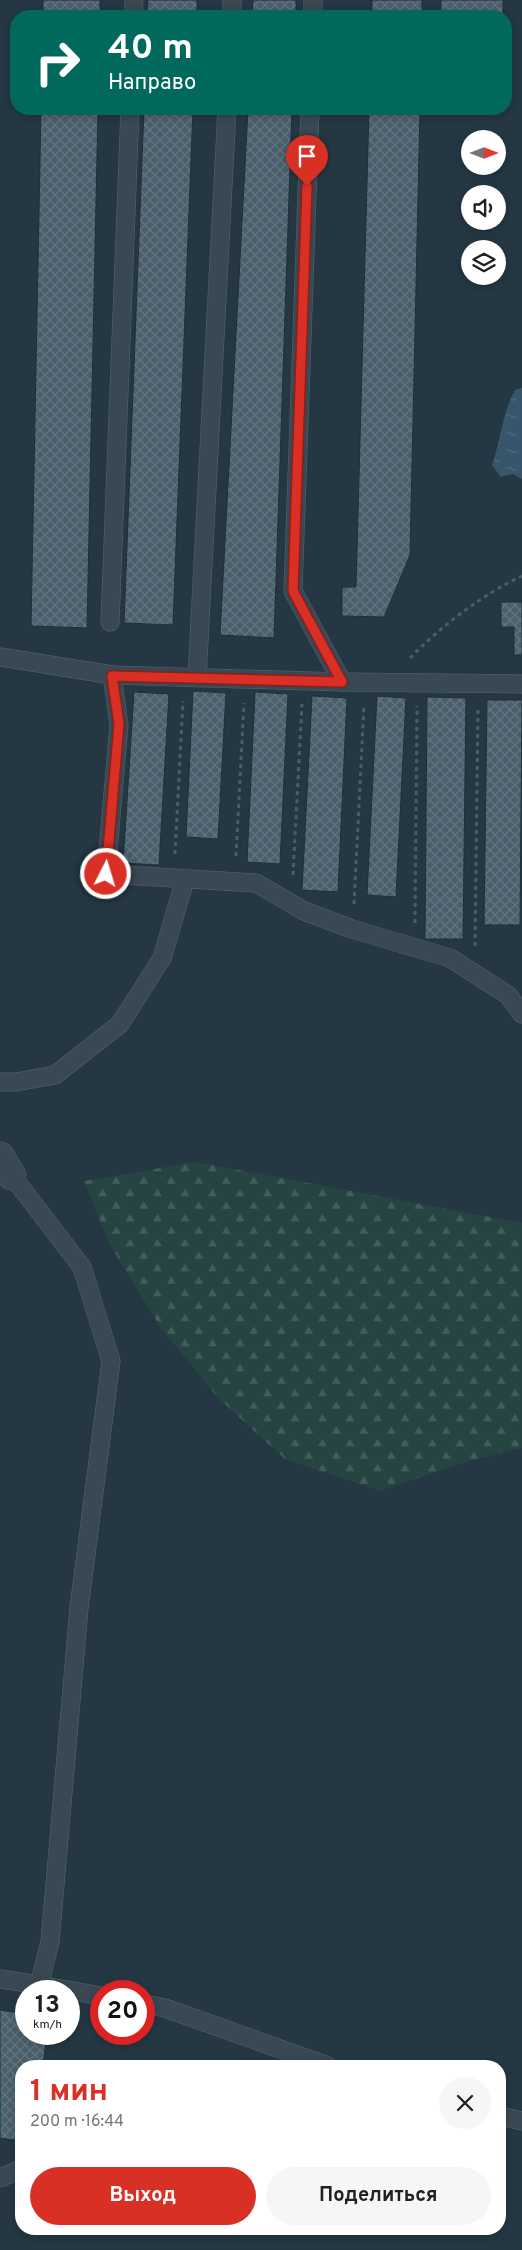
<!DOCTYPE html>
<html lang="ru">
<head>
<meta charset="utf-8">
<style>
	:root { --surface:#fff; --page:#f6f6f6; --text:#202124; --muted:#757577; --accent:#d93025 }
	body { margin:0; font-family:Overpass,sans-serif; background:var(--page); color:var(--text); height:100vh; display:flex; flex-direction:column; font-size:19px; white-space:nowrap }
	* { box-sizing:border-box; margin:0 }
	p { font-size:16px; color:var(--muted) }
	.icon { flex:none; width:28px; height:28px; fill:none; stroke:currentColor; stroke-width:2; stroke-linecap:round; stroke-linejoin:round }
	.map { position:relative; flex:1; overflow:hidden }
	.details { position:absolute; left:15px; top:2060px; width:491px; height:175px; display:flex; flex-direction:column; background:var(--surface); border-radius:20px; box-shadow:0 2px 8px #0003 }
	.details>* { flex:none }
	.banner { position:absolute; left:10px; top:10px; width:502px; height:105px; border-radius:20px; box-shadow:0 2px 8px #0003; background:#00695c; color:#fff; overflow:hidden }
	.needle { width:32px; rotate:90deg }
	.controls { position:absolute; left:461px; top:130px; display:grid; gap:10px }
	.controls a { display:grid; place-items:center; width:45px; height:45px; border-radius:50%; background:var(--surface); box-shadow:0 2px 8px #0003; font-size:25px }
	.speed { position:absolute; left:15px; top:1980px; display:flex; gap:10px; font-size:25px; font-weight:700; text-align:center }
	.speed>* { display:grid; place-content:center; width:65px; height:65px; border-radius:50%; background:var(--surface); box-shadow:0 2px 8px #0003; line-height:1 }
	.speed small { font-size:12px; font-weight:400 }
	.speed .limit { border:8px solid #d22; background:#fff; color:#111 }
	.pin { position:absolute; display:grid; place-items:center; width:42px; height:42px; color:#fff; margin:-51px -21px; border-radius:50% 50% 50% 0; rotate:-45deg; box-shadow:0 0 5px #0007 }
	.pin .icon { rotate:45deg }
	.me { position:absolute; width:55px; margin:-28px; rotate:5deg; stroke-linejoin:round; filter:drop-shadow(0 0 4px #0008) }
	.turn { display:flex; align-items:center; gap:18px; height:105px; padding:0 15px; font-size:22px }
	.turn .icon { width:65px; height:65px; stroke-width:2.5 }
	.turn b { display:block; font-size:35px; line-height:42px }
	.round { display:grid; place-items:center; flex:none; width:52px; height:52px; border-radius:26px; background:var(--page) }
	.headline { display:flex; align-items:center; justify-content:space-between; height:85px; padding:0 15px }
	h1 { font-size:30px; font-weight:700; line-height:38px; color:var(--accent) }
	.button { display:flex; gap:10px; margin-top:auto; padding:10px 15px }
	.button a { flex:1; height:58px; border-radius:30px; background:var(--accent); color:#fff; font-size:20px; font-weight:700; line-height:58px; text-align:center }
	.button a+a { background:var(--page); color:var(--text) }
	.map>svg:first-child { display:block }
	.forest { fill:url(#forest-firs) }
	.water { fill:url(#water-ripples) }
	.building { fill:url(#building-cross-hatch); stroke:#1f2f3a }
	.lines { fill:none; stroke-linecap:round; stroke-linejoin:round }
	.lane-casing { stroke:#576570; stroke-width:19 }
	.street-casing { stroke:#576570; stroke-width:29 }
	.path { stroke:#466160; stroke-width:3; stroke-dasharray:4 4; stroke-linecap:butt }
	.lane { stroke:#394852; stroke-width:18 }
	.street { stroke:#394852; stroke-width:28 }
	.route-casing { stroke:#8d1f18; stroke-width:12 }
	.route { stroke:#d93025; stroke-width:9 }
</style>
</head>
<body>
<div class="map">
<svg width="522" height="2250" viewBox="0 0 522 2250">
	<defs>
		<pattern id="forest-firs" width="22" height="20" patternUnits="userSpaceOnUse" patternTransform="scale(1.25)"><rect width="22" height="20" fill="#264442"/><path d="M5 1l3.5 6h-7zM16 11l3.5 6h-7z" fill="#435d5c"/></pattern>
		<pattern id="water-ripples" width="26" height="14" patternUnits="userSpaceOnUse" patternTransform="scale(1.25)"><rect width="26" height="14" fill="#37566b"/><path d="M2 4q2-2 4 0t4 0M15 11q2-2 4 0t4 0" fill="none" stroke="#526d7f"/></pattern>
		<pattern id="building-cross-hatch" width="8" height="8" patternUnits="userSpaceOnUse" patternTransform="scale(1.25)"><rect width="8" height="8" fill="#4a5f6b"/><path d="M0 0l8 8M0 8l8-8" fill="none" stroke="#62747f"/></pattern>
	</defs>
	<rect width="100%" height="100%" fill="#243743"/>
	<!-- forest -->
	<polygon class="forest" points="196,1162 522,1223 522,1448 469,1461 380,1491 285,1459 218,1398 161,1328 110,1245 84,1181"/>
	<!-- water -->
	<path class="water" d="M522 388V479L513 474 501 477 492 465C501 440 502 413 515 390Z"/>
	<!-- building -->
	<g class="building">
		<rect x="43" y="0" width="57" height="16"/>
		<polygon points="148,0 197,0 197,16 147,16"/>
		<polygon points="253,0 296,0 296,16 252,16"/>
		<rect x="372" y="0" width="50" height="16"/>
		<rect x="441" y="0" width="62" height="16"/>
		<polygon points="41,109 98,109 87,628 31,626"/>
		<polygon points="144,109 193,109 173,625 124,623"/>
		<polygon points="248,109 292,109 274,638 220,635"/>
		<polygon points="369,109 420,109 410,555 384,617 342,616 342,587 356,587"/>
		<rect x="441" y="109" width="49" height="5"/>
		<polygon points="501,602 522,602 522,655 514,655 514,627 501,627"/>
		<polygon points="193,691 226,693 218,839 186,837"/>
		<polygon points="134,692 169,694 159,865 123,863"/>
		<polygon points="255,692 288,694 280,864 247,862"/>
		<polygon points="312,696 347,698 338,892 302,890"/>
		<polygon points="377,696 406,698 396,897 367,895"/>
		<polygon points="427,697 466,698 463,939 425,939"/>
		<polygon points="487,700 522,700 520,925 484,925"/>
		<polygon points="0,2010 26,2014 26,2034 47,2034 43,2066 21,2066 21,2141 0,2138"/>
	</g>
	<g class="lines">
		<defs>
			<g id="lane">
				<polyline points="133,16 134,0"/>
				<polyline points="232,16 232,0"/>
				<polyline points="313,16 313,0"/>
				<polyline points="310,109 293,591 342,682"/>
				<polyline points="110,622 130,109"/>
				<polyline points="0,657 112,675 342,682 522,684"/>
				<polyline points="112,675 119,725 106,874 256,883 304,911 352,929 450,958 508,995 522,1014"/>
				<polyline points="197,678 227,109"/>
				<polyline points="0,1082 16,1082 55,1075 120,1024 162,958 185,880"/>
				<polyline points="0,1979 39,1985 50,1942 79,1608 111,1361 82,1267 12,1176"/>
				<polyline points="39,1985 101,1996"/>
				<polyline points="144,2004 165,2008 328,2066"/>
				<polyline points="500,2116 522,2121"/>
				<polyline points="0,2178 21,2169"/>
			</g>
			<polyline id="street" points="0,1156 12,1176"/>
		</defs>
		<!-- lane casing -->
		<use href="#lane" class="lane-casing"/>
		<!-- street casing -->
		<use href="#street" class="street-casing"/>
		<!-- path -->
		<g class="path">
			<path d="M410 658C440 627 483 594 522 576"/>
			<polyline points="175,854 183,701"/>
			<polyline points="236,856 244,703"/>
			<polyline points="293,875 302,704"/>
			<polyline points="354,904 364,706"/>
			<polyline points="415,923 417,706"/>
			<polyline points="475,946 478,707"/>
		</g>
		<!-- lane -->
		<use href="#lane" class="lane"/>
		<!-- street -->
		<use href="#street" class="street"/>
	</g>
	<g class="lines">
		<defs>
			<polyline id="route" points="106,874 119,724 112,676 342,682 293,591 307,186"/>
		</defs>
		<!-- route casing -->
		<use href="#route" class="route-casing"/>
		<!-- route -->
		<use href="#route" class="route"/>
	</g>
</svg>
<div class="controls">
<a><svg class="needle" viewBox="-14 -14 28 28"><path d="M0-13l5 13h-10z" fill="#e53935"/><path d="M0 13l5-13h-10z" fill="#757577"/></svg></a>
<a><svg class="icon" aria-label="sound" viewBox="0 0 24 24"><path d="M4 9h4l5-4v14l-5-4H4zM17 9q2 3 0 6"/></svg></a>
<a><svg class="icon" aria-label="layers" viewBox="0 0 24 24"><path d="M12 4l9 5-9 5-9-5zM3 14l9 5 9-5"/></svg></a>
</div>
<div class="speed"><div>13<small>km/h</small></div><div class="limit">20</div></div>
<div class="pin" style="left:307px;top:186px;background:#d93025"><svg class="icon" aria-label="arrive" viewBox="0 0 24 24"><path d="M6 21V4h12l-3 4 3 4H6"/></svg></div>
<svg class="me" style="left:106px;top:874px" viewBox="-20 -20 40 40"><circle r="17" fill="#d93025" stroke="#fff" stroke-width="3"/><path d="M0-11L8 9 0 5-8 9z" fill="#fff"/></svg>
<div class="banner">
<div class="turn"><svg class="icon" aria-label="right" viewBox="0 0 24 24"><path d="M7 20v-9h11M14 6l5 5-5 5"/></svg><div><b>40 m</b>Направо</div></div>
</div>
<section class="details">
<div class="headline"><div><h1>1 мин</h1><p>200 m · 16:44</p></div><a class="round"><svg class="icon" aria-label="close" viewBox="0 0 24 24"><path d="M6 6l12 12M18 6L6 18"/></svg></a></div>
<div class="button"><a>Выход</a><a>Поделиться</a></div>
</section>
</div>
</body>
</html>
